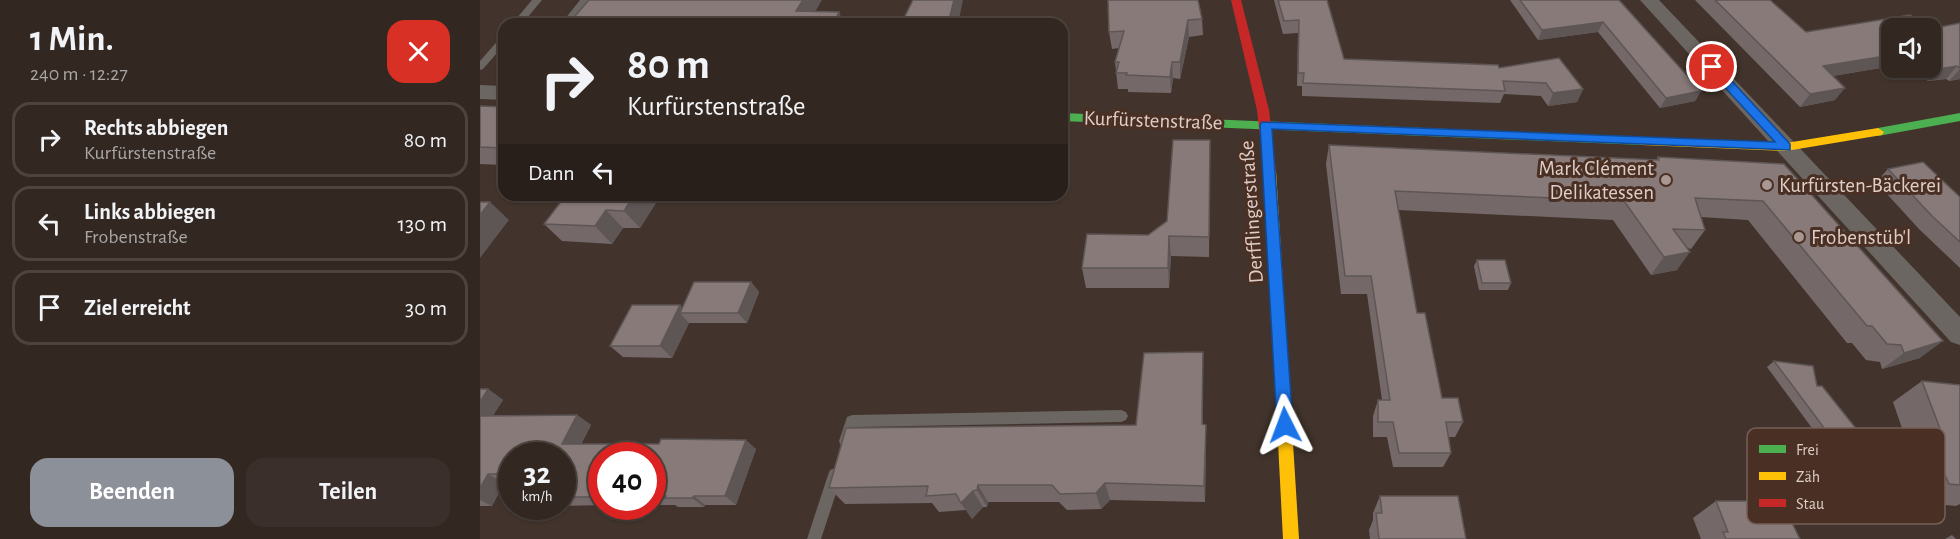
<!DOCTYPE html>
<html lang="de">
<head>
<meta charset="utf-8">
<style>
	:root { --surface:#322721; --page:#3a2f2a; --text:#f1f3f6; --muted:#a8a5a5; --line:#4d443f; --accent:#8c9099 }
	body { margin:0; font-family:"Alegreya Sans",sans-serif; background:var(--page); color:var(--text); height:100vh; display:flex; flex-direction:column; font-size:22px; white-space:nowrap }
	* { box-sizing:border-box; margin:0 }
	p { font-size:20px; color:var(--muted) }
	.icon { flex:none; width:33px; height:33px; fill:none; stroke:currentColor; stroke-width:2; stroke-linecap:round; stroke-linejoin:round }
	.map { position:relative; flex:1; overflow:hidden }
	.drawer { display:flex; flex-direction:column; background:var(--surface); width:480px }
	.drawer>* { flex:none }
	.hud { position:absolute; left:18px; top:18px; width:570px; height:183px; border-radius:18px; box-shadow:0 2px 4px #0004,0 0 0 2px var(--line); background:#322721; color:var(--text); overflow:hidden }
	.tools { position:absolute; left:1401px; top:18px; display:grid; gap:12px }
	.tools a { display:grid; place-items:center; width:60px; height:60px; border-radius:12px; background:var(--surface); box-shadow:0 2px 4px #0004,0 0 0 2px var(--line); font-size:30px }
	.speed { position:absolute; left:18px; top:442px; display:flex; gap:12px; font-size:30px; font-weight:700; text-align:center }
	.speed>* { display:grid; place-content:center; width:78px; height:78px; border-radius:50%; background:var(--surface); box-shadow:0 2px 4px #0004,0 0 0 2px var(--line); line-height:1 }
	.speed small { font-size:15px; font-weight:400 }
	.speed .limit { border:9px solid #d22; background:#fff; color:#111 }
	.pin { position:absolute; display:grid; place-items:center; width:51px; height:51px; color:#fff; margin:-26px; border:3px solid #fff; border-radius:50%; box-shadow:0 2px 6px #0007 }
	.me { position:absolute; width:66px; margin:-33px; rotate:357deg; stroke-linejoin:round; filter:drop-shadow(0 0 4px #0008) }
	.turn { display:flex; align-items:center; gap:21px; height:126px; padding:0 30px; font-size:27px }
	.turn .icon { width:78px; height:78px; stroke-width:2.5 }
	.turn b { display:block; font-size:42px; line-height:51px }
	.then { display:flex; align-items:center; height:57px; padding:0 30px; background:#0003; gap:12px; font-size:22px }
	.round { display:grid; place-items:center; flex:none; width:63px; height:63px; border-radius:18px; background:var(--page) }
	.headline { display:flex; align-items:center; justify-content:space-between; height:102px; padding:0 30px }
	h1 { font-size:36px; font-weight:600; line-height:45px }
	.button { display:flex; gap:12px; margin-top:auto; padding:12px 30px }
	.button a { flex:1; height:69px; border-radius:18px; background:var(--accent); color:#fff; font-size:24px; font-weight:600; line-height:69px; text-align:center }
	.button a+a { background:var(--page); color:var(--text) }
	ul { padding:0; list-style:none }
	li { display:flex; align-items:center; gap:18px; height:75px; margin:0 12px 9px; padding:0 18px; border:3px solid var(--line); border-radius:18px }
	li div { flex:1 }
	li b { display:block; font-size:22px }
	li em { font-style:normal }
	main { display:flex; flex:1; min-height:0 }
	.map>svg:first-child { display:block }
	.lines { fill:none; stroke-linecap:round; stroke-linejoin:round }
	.lane { fill:#6b6662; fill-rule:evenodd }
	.street { fill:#6b6662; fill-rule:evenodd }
	.fast { fill:#4caf50; fill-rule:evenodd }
	.slow { fill:#ffc107; fill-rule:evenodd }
	.jam { fill:#c62828; fill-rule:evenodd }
	.wall { fill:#746968 }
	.shaded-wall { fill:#5e5555 }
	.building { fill:#877a79; stroke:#5e5555; stroke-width:1.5 }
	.route { fill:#1a73e8; stroke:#114b97; stroke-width:1.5 }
	.poi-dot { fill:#a89891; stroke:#4a3024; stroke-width:2 }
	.labels { text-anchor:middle; stroke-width:6; stroke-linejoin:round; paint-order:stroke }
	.street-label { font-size:21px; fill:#dfcec7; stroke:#4a3024 }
	.poi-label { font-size:21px; fill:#dfcec7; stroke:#4a3024; text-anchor:start }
	.key { fill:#4a3024; stroke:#775f55; stroke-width:1.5 }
	.key-label { font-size:16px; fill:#dfcec7 }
</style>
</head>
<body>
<main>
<section class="drawer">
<div class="headline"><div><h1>1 Min.</h1><p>240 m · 12:27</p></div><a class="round" style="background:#d93025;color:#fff"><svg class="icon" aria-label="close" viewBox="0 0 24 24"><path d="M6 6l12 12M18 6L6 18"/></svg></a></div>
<ul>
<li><svg class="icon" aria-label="right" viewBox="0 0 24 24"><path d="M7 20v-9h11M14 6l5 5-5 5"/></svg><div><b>Rechts abbiegen</b><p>Kurfürstenstraße</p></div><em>80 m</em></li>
<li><svg class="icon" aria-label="left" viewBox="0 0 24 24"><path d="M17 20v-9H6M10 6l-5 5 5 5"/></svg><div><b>Links abbiegen</b><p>Frobenstraße</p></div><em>130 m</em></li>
<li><svg class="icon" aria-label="arrive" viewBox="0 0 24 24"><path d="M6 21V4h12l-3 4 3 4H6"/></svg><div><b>Ziel erreicht</b></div><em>30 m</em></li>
</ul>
<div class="button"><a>Beenden</a><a>Teilen</a></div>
</section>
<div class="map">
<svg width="1480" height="539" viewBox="0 0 1480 539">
	<rect width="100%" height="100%" fill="#42342c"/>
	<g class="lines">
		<!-- lane -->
		<g class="lane">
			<polygon points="52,0 62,0 42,24 32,24"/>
			<polygon points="100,0 110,0 91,24 81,24"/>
			<polygon points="24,36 24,45 3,69 0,70 0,61 21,37"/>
			<polygon points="641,410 646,412 648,416 646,420 641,422 377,427 371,446 366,447 361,446 359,441 367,417 372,415"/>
			<polygon points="355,468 360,470 362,475 341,539 327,539 348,475 350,470"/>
		</g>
		<!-- street -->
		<g class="street">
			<polygon points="1160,0 1179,0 1480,317 1480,345 1471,342"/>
			<polygon points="0,85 24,86 24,100 0,99"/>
		</g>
		<!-- fast -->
		<g class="fast">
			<polygon points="582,113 1162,137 1168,141 1162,145 582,121"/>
			<polygon points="1480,113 1480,121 1398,136 1392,132 1398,128"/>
		</g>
		<!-- slow -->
		<g class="slow">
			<polygon points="1398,128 1404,132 1402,135 1306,151 1162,145 1156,141 1162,137 1306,143"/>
			<polygon points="790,167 796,171 819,539 803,539 784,171"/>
		</g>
		<!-- jam -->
		<polygon class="jam" points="751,0 761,0 789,110 796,171 790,175 784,171 777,110"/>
	</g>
	<!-- wall -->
	<g class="wall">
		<polygon points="628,0 722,19 723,35 709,37 700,79 693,78 691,93 648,92 648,89 638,89 635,62 639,48 632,49 629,32"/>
		<polygon points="794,0 847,0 864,59 1019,68 1103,89 1097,102 1068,106 1061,96 1024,94 1020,103 822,96 822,86 817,86 818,33 803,34"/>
		<polygon points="1030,0 1139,0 1221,91 1215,101 1180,108 1118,32 1058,40"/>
		<polygon points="1215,0 1290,0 1326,32 1412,66 1353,76 1355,100 1320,107"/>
		<polygon points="1480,23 1480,79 1469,81 1466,79 1448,81 1431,68 1450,68 1450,29"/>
		<polygon points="0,106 24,107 24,165 0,164"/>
		<polygon points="849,145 1176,160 1178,157 1304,164 1440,358 1402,369 1400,362 1386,360 1372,343 1367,343 1268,220 1221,217 1225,230 1211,249 1207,248 1197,270 1171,275 1133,220 918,210 937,313 962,398 983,422 975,437 969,437 971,453 963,467 913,467 907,437 893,437 893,416 898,400 902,400 887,294 861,294 846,164"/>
		<polygon points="730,161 729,257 691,256 689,288 606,288 602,268 668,235 687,221"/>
		<polygon points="1408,169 1480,197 1480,268 1439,229 1396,182"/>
		<polygon points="181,195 160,228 143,228 132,244 82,241 64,224"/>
		<polygon points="997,260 1031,283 1028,290 999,290 994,266"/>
		<polygon points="271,282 279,292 267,323 209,323 192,358 143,357 130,346 202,308"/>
		<polygon points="1294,361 1337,386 1394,451 1386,456 1357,462 1287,367"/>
		<polygon points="723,372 723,424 726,425 726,443 725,502 630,500 621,509 587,510 579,502 508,502 507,507 503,507 492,519 486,510 459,512 452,503 365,504 349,488 656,425"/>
		<polygon points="1442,381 1480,385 1480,504 1476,506 1437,502 1429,484 1408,481 1399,458 1426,440 1413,402"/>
		<polygon points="0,389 8,389 23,400 13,415 97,415 111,425 101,444 276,449 256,505 225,505 224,507 198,507 195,505 172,505 172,456 122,456 122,505 82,506 82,456 32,456 32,483 24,483 12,506 0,506"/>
		<polygon points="900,496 986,539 890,539 889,530 893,520 893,513"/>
		<polygon points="1236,501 1320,539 1221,539 1213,518"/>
		<polygon points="1472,535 1476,539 1465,539"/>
	</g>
	<!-- shaded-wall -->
	<g class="shaded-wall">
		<polygon points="323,0 342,0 328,24 316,11"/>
		<polygon points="474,0 483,0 478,24 468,24"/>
		<polygon points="359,12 364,24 353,24"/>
		<polygon points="708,20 709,37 700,79 700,62"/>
		<polygon points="1123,22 1118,32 1058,40 1062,30"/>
		<polygon points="585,41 588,59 582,83 582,52"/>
		<polygon points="1412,55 1412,66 1334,79 1343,66"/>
		<polygon points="692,62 693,78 691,93 690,77"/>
		<polygon points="1477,66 1466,79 1448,81 1459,69"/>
		<polygon points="1480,69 1480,79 1469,81"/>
		<polygon points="1365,88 1355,100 1320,107 1330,94"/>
		<polygon points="1103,89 1097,102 1068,106 1073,93"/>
		<polygon points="1221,91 1215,101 1180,108 1186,98"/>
		<polygon points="154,195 181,195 160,228 144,211"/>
		<polygon points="10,202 29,220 0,258 0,215"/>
		<polygon points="126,210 143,228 132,244 115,226"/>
		<polygon points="689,236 691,256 689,288 688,268"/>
		<polygon points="1210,252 1197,270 1171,275 1184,257"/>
		<polygon points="271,282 279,292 267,323 258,313"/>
		<polygon points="200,305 207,313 200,313 209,323 192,358 180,346"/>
		<polygon points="1463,341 1440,358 1402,369 1424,353"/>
		<polygon points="8,389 23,400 7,425 0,421 0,402"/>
		<polygon points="97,415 111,425 97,453 82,444"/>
		<polygon points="726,425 726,443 725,502 724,486"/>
		<polygon points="266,440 276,449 256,505 245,496"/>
		<polygon points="8,474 24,483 12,506 0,500 0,488"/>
		<polygon points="625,483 630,500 621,509 616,493"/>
		<polygon points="498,485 508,502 507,507 497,490"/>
		<polygon points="493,491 503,507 492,519 481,503"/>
		<polygon points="214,496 225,505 224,507 212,498"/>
	</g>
	<!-- building -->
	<g class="building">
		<polygon points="109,0 323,0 316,11 359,12 353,24 88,24"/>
		<polygon points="433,0 474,0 468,24 421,24"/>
		<polygon points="628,0 718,0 722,19 708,20 700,62 692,62 690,77 646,75 647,73 636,73 639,62 635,62 644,31 629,32"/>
		<polygon points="798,0 847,0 864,59 1018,65 1019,68 1079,58 1103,89 1073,93 1066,83 1023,81 1025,91 823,83 824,73 818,73 819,20 804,21"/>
		<polygon points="1040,0 1139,0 1221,91 1186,98 1123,22 1062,30"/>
		<polygon points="1235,0 1290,0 1326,32 1430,15 1449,28 1412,28 1412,55 1343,66 1365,88 1330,94"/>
		<polygon points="1480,23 1480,68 1477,66 1459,69 1450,62 1450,29"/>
		<polygon points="582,41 585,41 582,52"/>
		<polygon points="0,106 24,107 24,148 0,147"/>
		<polygon points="693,140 730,140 729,237 689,236 688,268 602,268 607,234 668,235 687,221"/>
		<polygon points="849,145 1179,160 1178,157 1304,164 1463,341 1424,353 1421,345 1407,344 1392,326 1387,326 1283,201 1215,198 1225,230 1193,229 1210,252 1184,257 1144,201 915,191 937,313 945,313 962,398 978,398 983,422 966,422 971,453 919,453 913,422 898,422 898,400 910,400 891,276 865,276"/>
		<polygon points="1443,162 1480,197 1480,242 1452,216 1408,169"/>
		<polygon points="86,195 154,195 144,211 126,210 115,226 64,224"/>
		<polygon points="0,202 10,202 0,215"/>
		<polygon points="997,260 1025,260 1031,283 1002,283"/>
		<polygon points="214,282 271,282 258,313 200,313"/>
		<polygon points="152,305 200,305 180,346 130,346"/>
		<polygon points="723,352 722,424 726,425 724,486 625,483 616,493 580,494 572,485 498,485 497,490 493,491 481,503 476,494 446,496 448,486 349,488 366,428 656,425 664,353"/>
		<polygon points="1294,361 1333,366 1337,386 1342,386 1394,451 1365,456"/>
		<polygon points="1442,381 1480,385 1480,485 1469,484 1461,466 1439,463 1429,439 1465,442"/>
		<polygon points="0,389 8,389 0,402"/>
		<polygon points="97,415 82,444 179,444 181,439 266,440 245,496 214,496 212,498 185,498 186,496 172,496 172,456 122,456 122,497 82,497 82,456 32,456 32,474 8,474 0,488 0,416"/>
		<polygon points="900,496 978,496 986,539 899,539 896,513 902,513"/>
		<polygon points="1236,501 1301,501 1320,539 1246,539 1243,532 1248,532"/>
	</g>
	<!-- route -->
	<polygon class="route" points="1232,63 1236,64 1310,144 1310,150 792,129 813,425 811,430 805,432 800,430 797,425 780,125 782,122 1295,142 1228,69 1226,67"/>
	<!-- markers -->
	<g class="poi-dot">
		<circle cx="1186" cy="180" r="6"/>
		<circle cx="1287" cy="185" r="6"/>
		<circle cx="1319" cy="237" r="6"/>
	</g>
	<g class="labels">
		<!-- street labels -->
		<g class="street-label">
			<text transform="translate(673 120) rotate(2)" y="7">Kurfürstenstraße</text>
			<text transform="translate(771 212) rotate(-94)" y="7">Derfflingerstraße</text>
		</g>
		<!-- poi labels -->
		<g class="poi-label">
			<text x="1174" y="175" text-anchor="end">Mark Clément<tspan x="1174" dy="24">Delikatessen</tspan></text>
			<text x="1299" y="192">Kurfürsten-Bäckerei</text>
			<text x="1331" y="244">Frobenstüb'l</text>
		</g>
	</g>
	<!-- legend -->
	<rect x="1267" y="428" width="198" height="96" rx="9" class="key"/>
	<rect x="1279" y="445" width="27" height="8" fill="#4caf50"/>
	<rect x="1279" y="472" width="27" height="8" fill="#ffc107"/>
	<rect x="1279" y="499" width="27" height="8" fill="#c62828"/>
	<g class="key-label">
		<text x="1316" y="455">Frei</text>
		<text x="1316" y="482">Zäh</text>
		<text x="1316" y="509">Stau</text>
	</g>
</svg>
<div class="tools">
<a><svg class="icon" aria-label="sound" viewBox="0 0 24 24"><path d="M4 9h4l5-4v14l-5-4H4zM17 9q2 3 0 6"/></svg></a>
</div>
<div class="speed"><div>32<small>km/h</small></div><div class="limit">40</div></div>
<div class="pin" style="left:1232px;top:67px;background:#d93025"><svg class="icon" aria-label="arrive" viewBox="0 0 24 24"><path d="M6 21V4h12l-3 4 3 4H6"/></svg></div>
<svg class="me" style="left:805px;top:425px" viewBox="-20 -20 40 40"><path d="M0-17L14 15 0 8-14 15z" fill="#1a73e8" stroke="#fff" stroke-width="4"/></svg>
<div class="hud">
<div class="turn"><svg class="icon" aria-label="right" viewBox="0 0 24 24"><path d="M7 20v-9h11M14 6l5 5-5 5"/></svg><div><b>80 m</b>Kurfürstenstraße</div></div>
<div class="then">Dann<svg class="icon" aria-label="left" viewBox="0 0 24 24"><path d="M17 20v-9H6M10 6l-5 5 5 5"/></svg></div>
</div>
</div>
</main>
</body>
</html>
